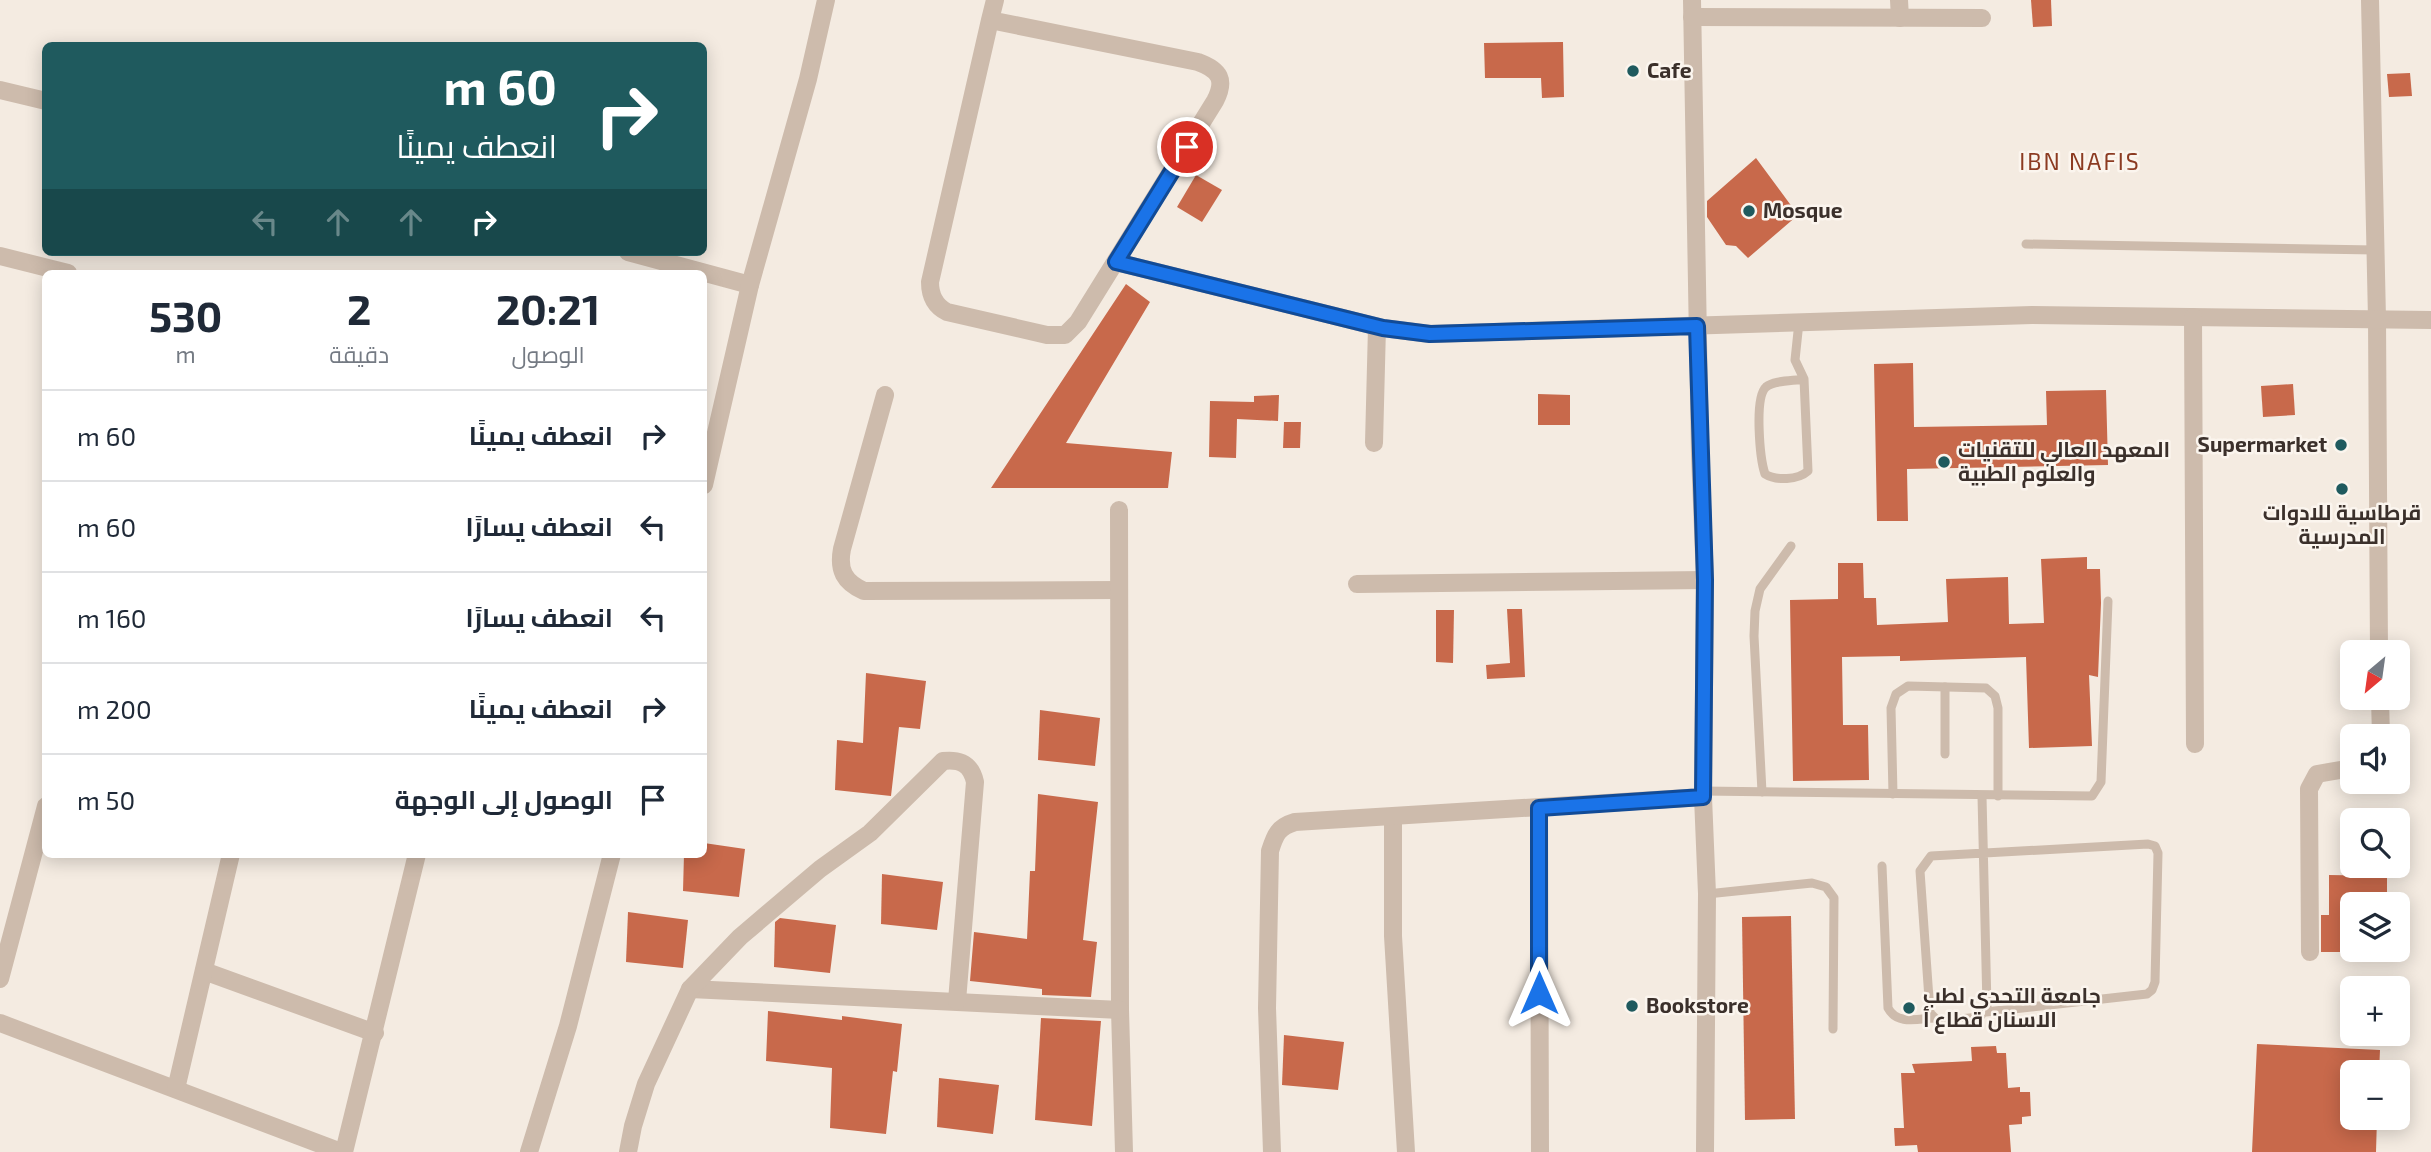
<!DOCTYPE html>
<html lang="ar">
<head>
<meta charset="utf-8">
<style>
	:root { --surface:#fff; --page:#f6f6f7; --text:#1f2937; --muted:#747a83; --line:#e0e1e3 }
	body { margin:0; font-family:"Exo 2",Cairo,sans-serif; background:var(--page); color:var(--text); direction:rtl; height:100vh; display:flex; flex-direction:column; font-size:26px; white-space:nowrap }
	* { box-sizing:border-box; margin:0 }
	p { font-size:23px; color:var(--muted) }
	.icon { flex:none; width:38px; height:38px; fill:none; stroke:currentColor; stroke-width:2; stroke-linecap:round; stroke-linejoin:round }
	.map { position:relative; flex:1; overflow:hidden; direction:ltr }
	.sheet { position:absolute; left:42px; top:270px; width:665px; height:588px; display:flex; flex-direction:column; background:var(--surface); border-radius:10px; box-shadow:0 4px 18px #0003; direction:rtl }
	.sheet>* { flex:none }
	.banner { position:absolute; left:42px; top:42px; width:665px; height:214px; border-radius:10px; box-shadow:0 4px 18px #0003; direction:rtl; background:#1f5a5e; color:#fff; overflow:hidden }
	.needle { width:46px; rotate:209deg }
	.tools { position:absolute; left:2340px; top:640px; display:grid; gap:14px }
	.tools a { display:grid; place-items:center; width:70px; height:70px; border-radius:10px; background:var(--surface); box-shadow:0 4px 18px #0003; font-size:35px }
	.pin { position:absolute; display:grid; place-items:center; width:60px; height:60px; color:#fff; margin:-30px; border:4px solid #fff; border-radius:50%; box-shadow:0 2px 7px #0007 }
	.me { position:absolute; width:77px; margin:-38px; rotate:0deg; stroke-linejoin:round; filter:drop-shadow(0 0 5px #0008) }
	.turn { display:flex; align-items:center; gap:24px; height:147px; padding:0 35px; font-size:32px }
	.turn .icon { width:91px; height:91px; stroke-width:2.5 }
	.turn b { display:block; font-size:49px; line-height:60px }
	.lanes { display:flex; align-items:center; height:66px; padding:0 35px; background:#0003; justify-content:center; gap:35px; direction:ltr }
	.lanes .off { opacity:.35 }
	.eta { display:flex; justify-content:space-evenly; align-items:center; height:119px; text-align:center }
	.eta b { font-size:42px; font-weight:700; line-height:49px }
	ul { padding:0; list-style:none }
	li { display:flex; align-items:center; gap:21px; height:91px; padding:0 35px; border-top:2px solid var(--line) }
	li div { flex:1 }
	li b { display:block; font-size:26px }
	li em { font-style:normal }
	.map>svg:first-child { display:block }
	.building { fill:#c8694b }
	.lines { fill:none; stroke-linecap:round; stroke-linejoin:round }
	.lane { stroke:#cdbbac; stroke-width:9 }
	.street { stroke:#cdbbac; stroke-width:18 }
	.route-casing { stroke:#114b97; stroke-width:18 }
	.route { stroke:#1a73e8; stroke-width:12 }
	.poi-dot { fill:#1f5a5e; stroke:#fbf5ee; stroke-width:2.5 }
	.labels { text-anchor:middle; stroke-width:5; stroke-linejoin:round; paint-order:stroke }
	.poi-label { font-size:21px; font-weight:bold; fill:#3b302b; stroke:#fbf5ee; text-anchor:start }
	.neighbourhood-label { font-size:23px; letter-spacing:2px; fill:#8c3b22; stroke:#fbf5ee }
</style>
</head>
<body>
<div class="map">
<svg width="2431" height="1152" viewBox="0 0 2431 1152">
	<rect width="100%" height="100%" fill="#f4ebe1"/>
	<!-- building -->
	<g class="building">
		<polygon points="2031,0 2051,0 2052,26 2033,27"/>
		<polygon points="1563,42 1564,97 1542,98 1541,78 1485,78 1484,43"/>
		<polygon points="2410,73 2412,96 2389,97 2387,74"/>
		<polygon points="1756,158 1798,215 1748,258 1736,246 1726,245 1707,217 1707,201"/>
		<polygon points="1196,175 1222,190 1202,222 1177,207"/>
		<polygon points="1126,284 1150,302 1066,443 1172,452 1168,488 991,488"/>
		<polygon points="1913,363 1914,427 2047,425 2046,391 2106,390 2108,465 1907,469 1908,521 1877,521 1874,364"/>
		<polygon points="2293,384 2295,415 2263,417 2261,386"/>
		<polygon points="1538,394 1570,395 1570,425 1538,425"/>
		<polygon points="1279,395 1278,421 1237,419 1236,458 1209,457 1210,401 1254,402 1254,396"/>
		<polygon points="1284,422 1301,422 1300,448 1283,448"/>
		<polygon points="2087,557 2087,569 2100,569 2101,603 2098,677 2089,675 2092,746 2029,748 2026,657 1900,661 1900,656 1842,657 1843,725 1868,725 1869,780 1793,781 1790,600 1838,599 1838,563 1863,563 1864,598 1876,598 1877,625 1948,622 1946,579 2008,577 2009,624 2044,623 2041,559"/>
		<polygon points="1507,609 1522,609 1525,677 1487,679 1486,665 1510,663"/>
		<polygon points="1436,610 1454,610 1453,663 1436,662"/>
		<polygon points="866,673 926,681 920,729 899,727 891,796 835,790 837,740 863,743"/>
		<polygon points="1040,710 1100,718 1095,766 1038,760"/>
		<polygon points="1038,794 1098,802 1083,940 1097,942 1091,997 1042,995 1042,989 970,981 974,932 1027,939 1030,871 1035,871"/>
		<polygon points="704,843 745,849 739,897 683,891 684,854 704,854"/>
		<polygon points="882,874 943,882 937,930 881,924"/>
		<polygon points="2329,875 2387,876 2387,905 2352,905 2352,952 2321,952 2321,915 2329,915"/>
		<polygon points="628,912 688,920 683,968 626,962"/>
		<polygon points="1791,916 1795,1119 1745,1120 1742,917"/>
		<polygon points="780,918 836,925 830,973 774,967 775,922"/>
		<polygon points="768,1011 842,1020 842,1016 902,1024 897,1072 893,1071 886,1134 830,1128 832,1068 766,1061"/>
		<polygon points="1041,1018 1101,1021 1092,1126 1035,1120"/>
		<polygon points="1284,1035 1344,1042 1338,1090 1282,1085"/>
		<polygon points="2257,1044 2380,1050 2379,1073 2352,1073 2352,1118 2377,1118 2376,1152 2252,1152"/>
		<polygon points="1996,1046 1997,1053 2006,1053 2008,1088 2020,1087 2020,1092 2030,1092 2031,1116 2022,1117 2022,1124 2009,1125 2011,1152 1918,1152 1917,1145 1895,1146 1894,1128 1904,1128 1901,1073 1915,1073 1912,1064 1972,1061 1971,1047"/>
		<polygon points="939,1078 999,1085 993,1134 937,1127"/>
	</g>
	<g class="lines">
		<!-- lane -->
		<g class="lane">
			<polyline points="2026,244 2375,250"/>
			<path d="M1799 322 1795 360 1804 379 1808 471C1798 480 1776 481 1765 474 1760 459 1754 398 1766 387 1774 380 1794 381 1804 379"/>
			<polyline points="1945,754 1945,687"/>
			<polyline points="1703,791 2092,796 2101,782 2108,601"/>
			<polyline points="1762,792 1754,636 1755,611 1760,589 1791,546"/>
			<polyline points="1893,794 1891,708 1896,694 1908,686 1986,688 1995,696 1998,708 1998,796"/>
			<polyline points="1982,796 1987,1007 1980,1017 1938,1021 1930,1013 1920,871 1931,856 2148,844 2155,846 2158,853 2155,982 2152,990 2147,994 1986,1012"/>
			<path d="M1882 866 1888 1008C1897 1025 1917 1019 1934 1018"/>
			<polyline points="1707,894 1812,883 1826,887 1834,898 1833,1029"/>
		</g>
		<!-- street -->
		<g class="street">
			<polyline points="1692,0 1700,454 1705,580 1703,797 1707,894 1705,1152"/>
			<polyline points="1899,0 1900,18"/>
			<polyline points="2370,0 2377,319 2379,653"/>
			<polyline points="1692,17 1982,18"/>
			<path d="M990 20 1198 62C1220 70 1226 80 1215 101L1078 322 1065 335H1047L947 312C935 306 930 296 930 282L990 20 995 0"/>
			<polyline points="0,90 46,101"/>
			<polyline points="628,252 750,285"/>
			<polyline points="0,256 68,273"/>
			<polyline points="1116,262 1383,328 1430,334 2032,315 2431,320"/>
			<polyline points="2193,317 2195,744"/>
			<path d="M885 395 842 549C838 570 844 582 864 591L1119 590"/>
			<polyline points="1374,443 1377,327"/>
			<polyline points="704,485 750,285 808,79 826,0"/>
			<polyline points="1119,510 1120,1010 1124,1152"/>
			<polyline points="1357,584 1705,580"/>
			<polyline points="2380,698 2381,737"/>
			<polyline points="1539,808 1540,1152"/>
			<polyline points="1393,817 1393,936 1406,1152"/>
			<polyline points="2310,952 2309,789 2317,774 2352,768"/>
			<polyline points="204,971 375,1033"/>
			<polyline points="0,979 46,806"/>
			<polyline points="690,989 1120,1010"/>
			<polyline points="0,1023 341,1152"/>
			<polyline points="176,1089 231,854"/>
			<polyline points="344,1152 417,854"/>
			<polyline points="529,1152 568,1026 612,854"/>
			<path d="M628 1152 633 1126 646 1084 690 989 740 937 820 869 870 833 943 761C961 759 971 764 975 782L957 1001"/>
			<path d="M1272 1152 1267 1008 1270 851C1275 835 1278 827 1295 822L1703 797"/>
		</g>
	</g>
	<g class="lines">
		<defs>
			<polyline id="route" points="1187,147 1116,262 1383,328 1430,334 1697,326 1705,580 1703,797 1539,808 1539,993"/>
		</defs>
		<!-- route casing -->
		<use href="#route" class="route-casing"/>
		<!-- route -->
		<use href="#route" class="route"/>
	</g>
	<!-- markers -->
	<g class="poi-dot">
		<circle cx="1633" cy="71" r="7"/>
		<circle cx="1749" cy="211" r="7"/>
		<circle cx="2341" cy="445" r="7"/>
		<circle cx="1944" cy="462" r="7"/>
		<circle cx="2342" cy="489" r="7"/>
		<circle cx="1632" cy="1006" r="7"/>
		<circle cx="1909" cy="1008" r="7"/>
	</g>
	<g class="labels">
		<!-- poi labels -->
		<g class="poi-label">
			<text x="1647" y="78">Cafe</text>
			<text x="1763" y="218">Mosque</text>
			<text x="2327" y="452" text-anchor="end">Supermarket</text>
			<text x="1958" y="457">المعهد العالي للتقنيات<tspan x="1958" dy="24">والعلوم الطبية</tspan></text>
			<text x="2342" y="520" text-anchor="middle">قرطاسية للادوات<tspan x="2342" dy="24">المدرسية</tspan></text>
			<text x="1923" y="1003">جامعة التحدي لطب<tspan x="1923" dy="24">الاسنان قطاع أ</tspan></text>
			<text x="1646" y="1013">Bookstore</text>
		</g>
		<!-- neighbourhood labels -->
		<g class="neighbourhood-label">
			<text x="2080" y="170">IBN NAFIS</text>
		</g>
	</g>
</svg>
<div class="tools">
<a><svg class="needle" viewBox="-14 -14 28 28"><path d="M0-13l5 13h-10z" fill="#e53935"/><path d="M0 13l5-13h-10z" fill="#747a83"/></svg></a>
<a><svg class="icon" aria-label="sound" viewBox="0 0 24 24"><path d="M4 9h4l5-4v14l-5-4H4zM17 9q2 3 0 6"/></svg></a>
<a><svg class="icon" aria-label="search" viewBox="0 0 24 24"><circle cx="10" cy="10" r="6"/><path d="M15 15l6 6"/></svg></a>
<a><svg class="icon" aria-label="layers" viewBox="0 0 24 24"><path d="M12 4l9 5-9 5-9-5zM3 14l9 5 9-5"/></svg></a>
<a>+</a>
<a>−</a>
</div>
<div class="pin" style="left:1187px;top:147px;background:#d93025"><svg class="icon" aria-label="arrive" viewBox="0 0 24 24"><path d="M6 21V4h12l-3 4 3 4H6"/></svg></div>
<svg class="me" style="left:1539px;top:993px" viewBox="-20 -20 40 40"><path d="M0-17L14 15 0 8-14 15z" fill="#1a73e8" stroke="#fff" stroke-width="4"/></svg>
<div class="banner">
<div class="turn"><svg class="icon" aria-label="right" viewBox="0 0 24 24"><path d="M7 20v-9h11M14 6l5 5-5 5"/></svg><div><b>60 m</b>انعطف يمينًا</div></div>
<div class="lanes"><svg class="icon off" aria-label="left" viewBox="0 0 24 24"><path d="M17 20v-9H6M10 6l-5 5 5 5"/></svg><svg class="icon off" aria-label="ahead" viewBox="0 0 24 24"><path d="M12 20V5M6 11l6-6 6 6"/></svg><svg class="icon off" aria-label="ahead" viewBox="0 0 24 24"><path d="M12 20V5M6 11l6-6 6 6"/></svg><svg class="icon" aria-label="right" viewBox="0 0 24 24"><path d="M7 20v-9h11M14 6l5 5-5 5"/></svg></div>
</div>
<section class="sheet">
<div class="eta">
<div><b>20:21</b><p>الوصول</p></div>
<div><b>2</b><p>دقيقة</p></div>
<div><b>530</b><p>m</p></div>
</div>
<ul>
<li><svg class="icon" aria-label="right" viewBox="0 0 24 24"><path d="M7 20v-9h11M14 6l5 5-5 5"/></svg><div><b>انعطف يمينًا</b></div><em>60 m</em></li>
<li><svg class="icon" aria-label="left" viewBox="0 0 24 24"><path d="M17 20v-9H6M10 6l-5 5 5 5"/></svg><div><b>انعطف يسارًا</b></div><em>60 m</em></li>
<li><svg class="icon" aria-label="left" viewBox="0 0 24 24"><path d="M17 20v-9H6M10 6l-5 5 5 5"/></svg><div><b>انعطف يسارًا</b></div><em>160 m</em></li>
<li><svg class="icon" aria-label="right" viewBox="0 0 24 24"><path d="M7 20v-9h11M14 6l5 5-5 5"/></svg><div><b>انعطف يمينًا</b></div><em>200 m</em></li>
<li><svg class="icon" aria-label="arrive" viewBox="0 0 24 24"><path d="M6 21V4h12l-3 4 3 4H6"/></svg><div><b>الوصول إلى الوجهة</b></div><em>50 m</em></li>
</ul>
</section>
</div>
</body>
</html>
